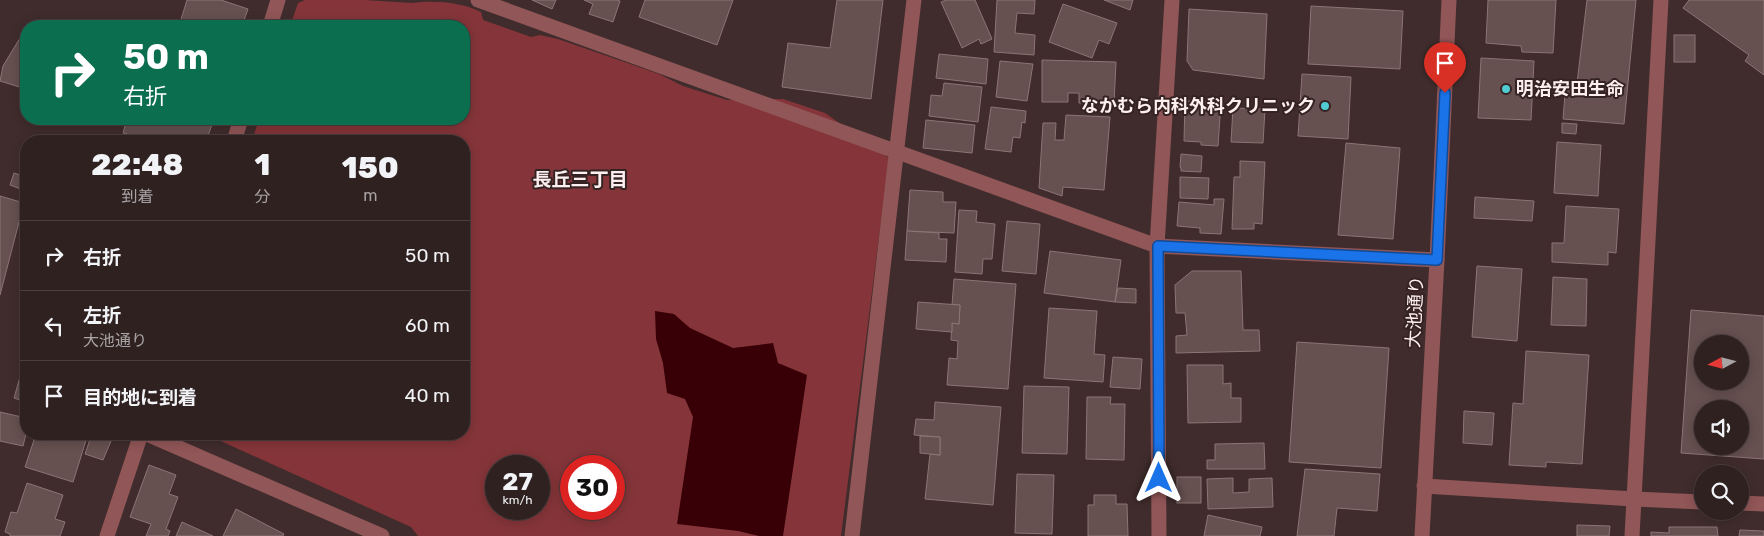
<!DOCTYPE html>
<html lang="ja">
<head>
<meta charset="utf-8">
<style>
	:root { --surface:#302121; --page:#38292a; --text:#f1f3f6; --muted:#a8a3a5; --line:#4b3e3f }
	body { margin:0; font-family:Rubik,"Noto Sans JP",sans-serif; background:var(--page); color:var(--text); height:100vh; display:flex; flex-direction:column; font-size:19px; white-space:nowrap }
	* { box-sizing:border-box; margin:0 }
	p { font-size:16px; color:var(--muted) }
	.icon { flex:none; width:28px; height:28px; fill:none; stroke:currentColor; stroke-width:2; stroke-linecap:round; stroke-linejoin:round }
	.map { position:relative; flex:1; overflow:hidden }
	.sheet { position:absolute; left:20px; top:135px; width:450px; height:305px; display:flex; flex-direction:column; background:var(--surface); border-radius:20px; box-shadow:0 2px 12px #0003,0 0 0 1px var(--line) }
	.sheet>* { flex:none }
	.banner { position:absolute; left:20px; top:20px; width:450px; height:105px; border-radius:20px; box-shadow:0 2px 12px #0003,0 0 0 1px var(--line); background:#0b6e4f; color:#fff; overflow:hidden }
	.needle { width:32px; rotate:263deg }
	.tools { position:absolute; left:1694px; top:335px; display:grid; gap:10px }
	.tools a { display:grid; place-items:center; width:55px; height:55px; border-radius:50%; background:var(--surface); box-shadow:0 2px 12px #0003,0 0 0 1px var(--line); font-size:25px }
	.speed { position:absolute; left:485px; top:455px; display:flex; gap:10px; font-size:25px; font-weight:700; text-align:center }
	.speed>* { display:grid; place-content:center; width:65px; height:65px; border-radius:50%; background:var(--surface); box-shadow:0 2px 12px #0003,0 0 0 1px var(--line); line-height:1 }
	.speed small { font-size:12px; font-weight:400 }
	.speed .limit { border:8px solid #d22; background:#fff; color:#111 }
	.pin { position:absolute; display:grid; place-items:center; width:42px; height:42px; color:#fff; margin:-51px -21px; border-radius:50% 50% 50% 0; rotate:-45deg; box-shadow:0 0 5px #0007 }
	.pin .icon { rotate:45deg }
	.me { position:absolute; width:55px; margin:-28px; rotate:0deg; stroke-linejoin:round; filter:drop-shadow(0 0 4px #0008) }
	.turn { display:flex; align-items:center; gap:18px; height:105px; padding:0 20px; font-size:22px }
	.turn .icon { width:65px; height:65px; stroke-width:2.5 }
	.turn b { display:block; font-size:35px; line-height:42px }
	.eta { display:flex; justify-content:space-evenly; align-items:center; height:85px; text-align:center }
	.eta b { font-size:30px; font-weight:800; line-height:35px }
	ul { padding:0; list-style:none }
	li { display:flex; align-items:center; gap:15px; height:70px; padding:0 20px; border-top:1px solid var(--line) }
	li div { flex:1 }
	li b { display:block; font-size:19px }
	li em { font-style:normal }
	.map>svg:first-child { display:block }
	.green { fill:#853539; fill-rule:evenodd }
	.water { fill:#380006 }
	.building { fill:#665050; stroke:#8c7574; fill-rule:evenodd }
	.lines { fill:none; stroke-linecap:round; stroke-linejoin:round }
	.minor { stroke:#915657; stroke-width:15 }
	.route-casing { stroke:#114b97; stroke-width:12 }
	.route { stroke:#1a73e8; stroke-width:9 }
	.poi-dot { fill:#51ccd2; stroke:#352222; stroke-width:2 }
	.labels { text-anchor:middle; stroke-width:4; stroke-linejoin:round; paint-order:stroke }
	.poi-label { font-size:18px; font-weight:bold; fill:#fdefef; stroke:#352222; text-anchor:start }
	.street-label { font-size:18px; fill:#fdefef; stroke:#352222 }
	.neighbourhood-label { font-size:19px; font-weight:bold; fill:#fdefef; stroke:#352222 }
</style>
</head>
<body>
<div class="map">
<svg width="1764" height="536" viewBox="0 0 1764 536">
	<rect width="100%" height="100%" fill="#402c2c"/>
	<!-- green -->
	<path class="green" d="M305 0H365L412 3C434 0 461 2 481 12L483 20 531 37 540 35 558 39 659 74 683 86 727 100 783 99 825 113 889 158 841 536H418L411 527 205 434H464V141H252L259 119H464V26H290L298 3ZM496 466H539V509H496ZM571 466H614V509H571Z"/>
	<!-- water -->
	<polygon class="water" points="655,311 674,314 690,328 733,348 773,343 778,363 807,375 783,536 759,536 738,531 677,524 693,417 685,399 667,393 663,363 656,339"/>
	<!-- building -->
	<g class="building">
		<polygon points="187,0 221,0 248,9 242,26 179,26"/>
		<polygon points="532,0 556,0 552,9"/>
		<polygon points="584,0 617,0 620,1 613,22 589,14 593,4"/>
		<polygon points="645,0 733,0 717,45 639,17"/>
		<polygon points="837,0 883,0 871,99 782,87 788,43 830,48"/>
		<polygon points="946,0 975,0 992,39 981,44 979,39 962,48 941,2"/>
		<polygon points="997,0 1035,0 1034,14 1017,13 1015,33 1035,35 1034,55 994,52"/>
		<polygon points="1104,0 1133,0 1130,10"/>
		<polygon points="1488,0 1556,0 1553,53 1522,52 1521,46 1486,43"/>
		<polygon points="1587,0 1636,0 1624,124 1563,119 1566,82 1577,83"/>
		<polygon points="1689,0 1764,0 1764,75 1745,61 1749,55 1683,8"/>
		<polygon points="1063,4 1117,23 1109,44 1099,40 1092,58 1049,42"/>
		<polygon points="1311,6 1403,11 1400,69 1308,64"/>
		<polygon points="1189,9 1267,14 1264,79 1193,70 1187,61"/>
		<rect x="1674" y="35" width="21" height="27"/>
		<polygon points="20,38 26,40 26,89 0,81 3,66"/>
		<polygon points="939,54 988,59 986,84 936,78"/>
		<polygon points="1481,58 1534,61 1531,120 1478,118"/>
		<polygon points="1042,60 1116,62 1114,104 1079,103 1079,93 1068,93 1068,102 1042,102"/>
		<polygon points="1000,61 1033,64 1027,101 996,97"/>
		<polygon points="1302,74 1351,77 1348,139 1298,136"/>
		<polygon points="944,83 982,87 978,122 929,116 931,95 942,96"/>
		<polygon points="1185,101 1221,102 1218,146 1201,145 1201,142 1184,141"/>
		<polygon points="991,107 1026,111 1025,123 1022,122 1020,138 1013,137 1011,152 985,149"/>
		<polygon points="1233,108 1265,109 1263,143 1231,142"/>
		<polygon points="1066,115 1110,117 1104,190 1063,187 1062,196 1039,188 1043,123 1056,123 1055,140 1064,140"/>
		<polygon points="127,119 142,119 150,121 150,119 214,119 206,141 143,141 144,139 123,133"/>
		<polygon points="926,120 975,125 972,153 923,148"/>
		<polygon points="1562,123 1577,124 1576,134 1562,133"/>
		<polygon points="1557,142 1601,145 1598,196 1554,193"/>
		<polygon points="1346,143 1400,148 1393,239 1338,235"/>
		<polygon points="1181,154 1202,156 1201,172 1181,171 1181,168 1180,167"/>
		<polygon points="1240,161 1265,162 1262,224 1254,223 1254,229 1232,229 1234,177 1240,177"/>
		<polygon points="14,173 26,177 26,191 10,185"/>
		<polygon points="1180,177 1209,178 1208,199 1180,198"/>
		<polygon points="910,190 943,192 943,202 956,202 954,233 907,231"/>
		<polygon points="0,196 24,203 0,295"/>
		<polygon points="1475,197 1534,201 1532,221 1474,218"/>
		<polygon points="1214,199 1224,199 1221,234 1200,233 1200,228 1177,226 1179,202 1214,205"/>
		<polygon points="1566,206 1619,209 1616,253 1608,252 1608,265 1552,262 1552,243 1564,243"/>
		<polygon points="959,210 977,211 976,222 995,224 992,259 983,259 982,274 955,272"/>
		<polygon points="1007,221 1040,224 1036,274 1002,271"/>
		<polygon points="907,231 939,233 939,239 947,239 946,262 905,260"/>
		<polygon points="1050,251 1121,260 1115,302 1044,293"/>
		<polygon points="1477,266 1522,269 1517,341 1472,337"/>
		<polygon points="1192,271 1241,271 1243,330 1259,330 1260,351 1176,353 1176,336 1187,335 1185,313 1176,313 1175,285"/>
		<polygon points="1553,277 1587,279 1586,326 1551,325"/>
		<polygon points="954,279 1016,284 1008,389 947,385 949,358 957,359 958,341 951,340 952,323 959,324 960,305 952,305"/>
		<polygon points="1118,288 1136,289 1136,303 1115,302"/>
		<polygon points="918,302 960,305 959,324 952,323 952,332 916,329"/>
		<polygon points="1049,308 1097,311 1094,354 1105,355 1103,382 1044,378"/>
		<path d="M1691 310 1764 316V459L1681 453ZM1702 344H1740V381H1702ZM1702 409H1740V446H1702Z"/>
		<polygon points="1297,342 1389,348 1381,468 1289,462"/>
		<polygon points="1526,351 1589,355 1582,464 1546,462 1546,467 1509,465 1513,403 1523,404"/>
		<polygon points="26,356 26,402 14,398"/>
		<polygon points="1113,357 1142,359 1140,389 1110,387"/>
		<polygon points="1187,365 1223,365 1223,384 1231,383 1231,398 1241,398 1241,422 1188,423"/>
		<polygon points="1024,386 1069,387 1067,454 1022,453"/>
		<polygon points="1087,397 1111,397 1110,404 1125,404 1124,460 1086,459"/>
		<polygon points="935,402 1001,407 993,505 925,499 930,454 940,455 940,437 914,435 916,419 934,420"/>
		<polygon points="1464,411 1494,413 1492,445 1463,443"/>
		<polygon points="0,412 26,418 26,434 23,446 0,441"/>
		<polygon points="36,434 88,434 73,482 25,467"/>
		<polygon points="92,434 111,441 103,460 85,454"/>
		<polygon points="920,436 940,437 940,455 920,453"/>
		<polygon points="1264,443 1265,469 1207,469 1207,460 1215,460 1215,444"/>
		<polygon points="149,465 176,475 169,494 178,497 166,529 170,531 168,536 146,536 151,524 130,517"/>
		<polygon points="1305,469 1380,474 1377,511 1337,508 1334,536 1297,536"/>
		<polygon points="1017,474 1054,475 1052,534 1015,533"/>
		<rect x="1177" y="477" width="24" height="26"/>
		<polygon points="1233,478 1233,493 1249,492 1249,479 1272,478 1273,507 1208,509 1207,479"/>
		<polygon points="27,483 63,495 55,519 65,522 60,536 10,536 10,534 5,532 11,512 17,513"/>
		<polygon points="1094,495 1116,495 1116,504 1127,504 1128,536 1088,536 1088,505 1094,505"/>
		<polygon points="236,509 284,534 283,536 223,536"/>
		<polygon points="1208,515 1262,527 1260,536 1204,536"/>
		<polygon points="182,522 213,536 176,536"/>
		<polygon points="1577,525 1610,526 1609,536 1577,536"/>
		<polygon points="1669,527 1717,527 1718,536 1651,536 1651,532 1669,533"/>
		<polygon points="1740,530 1764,531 1764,536 1739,536"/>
	</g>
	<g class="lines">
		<!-- minor -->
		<g class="minor">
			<polyline points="478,0 1157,246 1437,260"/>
			<polyline points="270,26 278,0"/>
			<polyline points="234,141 241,119"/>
			<polyline points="147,434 382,536"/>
			<polyline points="1424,486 1634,499 1702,502"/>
			<polyline points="1740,503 1764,504"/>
			<polyline points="107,536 141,434"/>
			<polyline points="852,536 914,0"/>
			<polyline points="1159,536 1157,246 1172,0"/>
			<polyline points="1422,536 1437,260 1449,0"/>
			<polyline points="1632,536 1661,0"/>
		</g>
	</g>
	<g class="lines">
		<defs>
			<polyline id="route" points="1159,478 1158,246 1437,260 1445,93"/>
		</defs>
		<!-- route casing -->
		<use href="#route" class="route-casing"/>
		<!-- route -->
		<use href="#route" class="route"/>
	</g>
	<!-- markers -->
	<g class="poi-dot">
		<circle cx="1506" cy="89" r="5"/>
		<circle cx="1325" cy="106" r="5"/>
	</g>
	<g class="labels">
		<!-- poi labels -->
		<g class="poi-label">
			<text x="1516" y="95">明治安田生命</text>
			<text x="1315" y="112" text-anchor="end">なかむら内科外科クリニック</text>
		</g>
		<!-- street labels -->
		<g class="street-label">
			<text transform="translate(1415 312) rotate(-87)" y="6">大池通り</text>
		</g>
		<!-- neighbourhood labels -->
		<g class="neighbourhood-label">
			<text x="580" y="186">長丘三丁目</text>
		</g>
	</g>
</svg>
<div class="tools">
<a><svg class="needle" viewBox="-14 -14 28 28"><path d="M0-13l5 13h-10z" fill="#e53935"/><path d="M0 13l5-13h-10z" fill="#a8a3a5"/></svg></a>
<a><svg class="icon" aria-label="sound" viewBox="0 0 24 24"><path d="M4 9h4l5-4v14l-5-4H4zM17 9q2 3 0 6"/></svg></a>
<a><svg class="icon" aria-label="search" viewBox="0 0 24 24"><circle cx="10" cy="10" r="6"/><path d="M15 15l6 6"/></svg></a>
</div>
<div class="speed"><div>27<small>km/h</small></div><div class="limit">30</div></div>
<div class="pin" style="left:1445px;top:93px;background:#d93025"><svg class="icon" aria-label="arrive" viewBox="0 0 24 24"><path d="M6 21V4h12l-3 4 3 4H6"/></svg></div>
<svg class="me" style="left:1159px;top:478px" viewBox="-20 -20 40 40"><path d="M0-17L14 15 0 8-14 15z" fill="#1a73e8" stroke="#fff" stroke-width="4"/></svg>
<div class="banner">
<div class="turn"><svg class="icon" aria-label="right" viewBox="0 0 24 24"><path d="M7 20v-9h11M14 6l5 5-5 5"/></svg><div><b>50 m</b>右折</div></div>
</div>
<section class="sheet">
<div class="eta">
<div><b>22:48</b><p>到着</p></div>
<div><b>1</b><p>分</p></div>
<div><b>150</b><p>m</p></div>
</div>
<ul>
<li><svg class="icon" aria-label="right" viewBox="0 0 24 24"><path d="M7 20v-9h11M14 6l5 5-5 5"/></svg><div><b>右折</b></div><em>50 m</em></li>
<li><svg class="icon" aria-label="left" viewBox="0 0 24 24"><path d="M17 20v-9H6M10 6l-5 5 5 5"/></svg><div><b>左折</b><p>大池通り</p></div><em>60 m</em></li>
<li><svg class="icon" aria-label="arrive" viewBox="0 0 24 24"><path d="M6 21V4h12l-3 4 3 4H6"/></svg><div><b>目的地に到着</b></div><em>40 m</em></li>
</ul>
</section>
</div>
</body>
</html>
